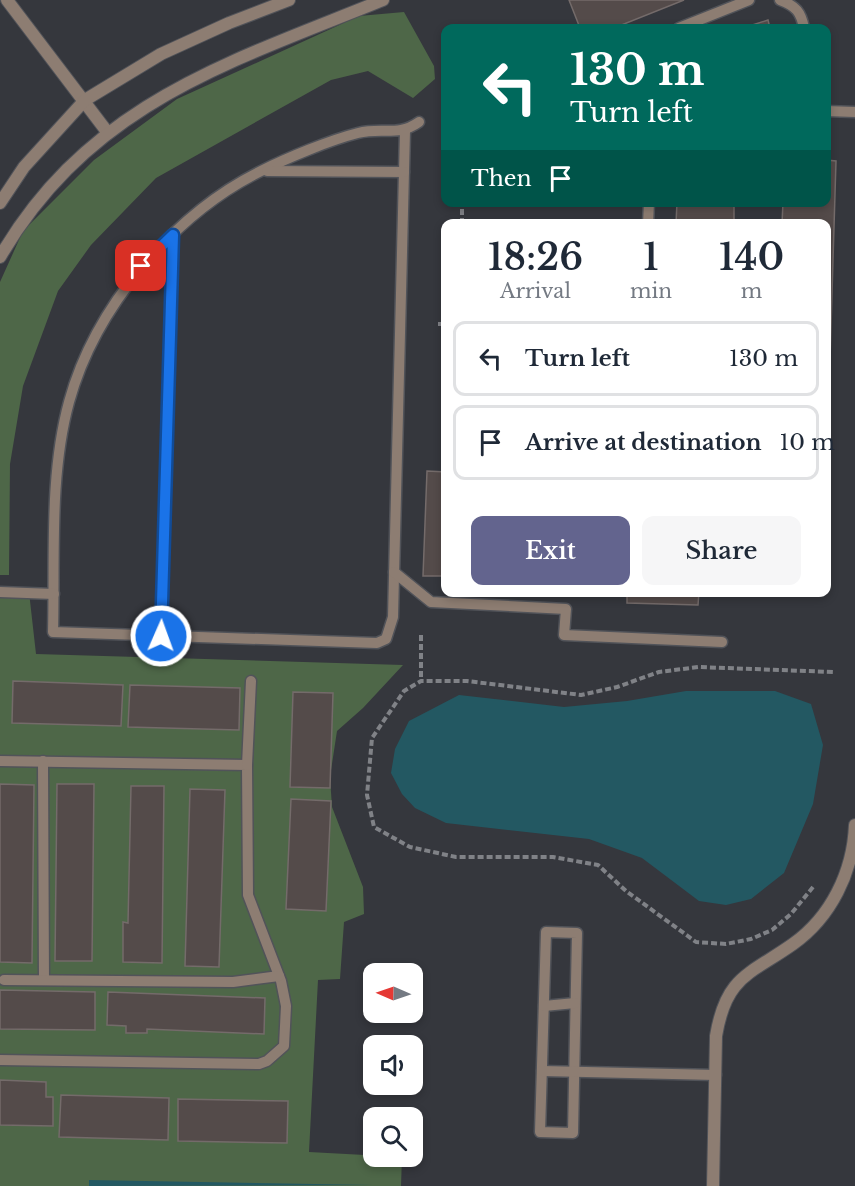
<!DOCTYPE html>
<html lang="en">
<head>
<meta charset="utf-8">
<style>
	:root { --surface:#fff; --page:#f6f6f7; --text:#1f2937; --muted:#747a83; --line:#e0e1e3; --accent:#63648e }
	body { margin:0; font-family:"Libre Baskerville",serif; background:var(--page); color:var(--text); height:100vh; display:flex; flex-direction:column; font-size:22px; white-space:nowrap }
	* { box-sizing:border-box; margin:0 }
	p { font-size:20px; color:var(--muted) }
	.icon { flex:none; width:33px; height:33px; fill:none; stroke:currentColor; stroke-width:2; stroke-linecap:round; stroke-linejoin:round }
	.map { position:relative; flex:1; overflow:hidden }
	.drawer { position:absolute; left:441px; top:219px; width:390px; height:378px; display:flex; flex-direction:column; background:var(--surface); border-radius:12px; box-shadow:0 3px 9px #0003 }
	.drawer>* { flex:none }
	.banner { position:absolute; left:441px; top:24px; width:390px; height:183px; border-radius:12px; box-shadow:0 3px 9px #0003; background:#00695c; color:#fff; overflow:hidden }
	.needle { width:39px; rotate:272deg }
	.fabs { position:absolute; left:363px; top:963px; display:grid; gap:12px }
	.fabs a { display:grid; place-items:center; width:60px; height:60px; border-radius:12px; background:var(--surface); box-shadow:0 3px 9px #0003; font-size:30px }
	.pin { position:absolute; display:grid; place-items:center; width:51px; height:51px; color:#fff; margin:-26px; border-radius:12px; box-shadow:0 3px 9px #0006 }
	.me { position:absolute; width:66px; margin:-33px; rotate:2deg; stroke-linejoin:round; filter:drop-shadow(0 0 4px #0008) }
	.turn { display:flex; align-items:center; gap:21px; height:126px; padding:0 30px; font-size:27px }
	.turn .icon { width:78px; height:78px; stroke-width:2.5 }
	.turn b { display:block; font-size:42px; line-height:51px }
	.then { display:flex; align-items:center; height:57px; padding:0 30px; background:#0003; gap:12px; font-size:22px }
	.eta { display:flex; justify-content:space-evenly; align-items:center; height:102px; text-align:center }
	.eta b { font-size:36px; font-weight:600; line-height:42px }
	.action { display:flex; gap:12px; margin-top:auto; padding:12px 30px }
	.action a { flex:1; height:69px; border-radius:12px; background:var(--accent); color:#fff; font-size:24px; font-weight:600; line-height:69px; text-align:center }
	.action a+a { background:var(--page); color:var(--text) }
	ul { padding:0; list-style:none }
	li { display:flex; align-items:center; gap:18px; height:75px; margin:0 12px 9px; padding:0 18px; border:3px solid var(--line); border-radius:12px }
	li div { flex:1 }
	li b { display:block; font-size:22px }
	li em { font-style:normal }
	.map>svg:first-child { display:block }
	.green { fill:#4e6748 }
	.water { fill:#235862 }
	.building { fill:#544b4a; stroke:#746b6a; stroke-width:1.5 }
	.lines { fill:none; stroke-linecap:round; stroke-linejoin:round }
	.service-casing { stroke:#515359; stroke-width:13 }
	.minor-casing { stroke:#515359; stroke-width:14 }
	.path { stroke:#808287; stroke-width:4; stroke-dasharray:6 3; stroke-linecap:butt }
	.service { stroke:#8d7d72; stroke-width:10 }
	.minor { stroke:#8d7d72; stroke-width:12 }
	.route-casing { stroke:#114b97; stroke-width:15 }
	.route { stroke:#1a73e8; stroke-width:10 }
</style>
</head>
<body>
<div class="map">
<svg width="855" height="1186" viewBox="0 0 855 1186">
	<rect width="100%" height="100%" fill="#35373d"/>
	<!-- green -->
	<g class="green">
		<polygon points="404,12 434,66 435,79 413,98 368,71 331,80 156,178 91,245 58,291 23,386 10,464 9,575 0,575 0,282 23,231 94,160 177,99 359,16"/>
		<polygon points="29,592 36,654 403,665 363,708 337,731 330,777 332,807 363,887 364,914 344,922 340,979 318,980 309,1152 402,1157 401,1186 0,1186 0,596"/>
	</g>
	<!-- water -->
	<g class="water">
		<polygon points="686,691 775,691 811,704 823,745 813,804 784,873 751,899 726,905 699,901 642,858 589,839 446,823 415,808 402,794 391,773 395,749 409,721 459,695 564,707 627,701"/>
		<polygon points="89,1180 373,1185 89,1186"/>
	</g>
	<!-- building -->
	<g class="building">
		<polygon points="569,0 684,0 614,28 580,28"/>
		<polygon points="768,20 770,28 743,28"/>
		<polygon points="826,160 836,161 830,360 826,360 826,224 782,224 783,202 826,202"/>
		<polygon points="677,202 734,202 734,224 676,224"/>
		<polygon points="427,471 446,472 446,576 423,576"/>
		<polygon points="627,592 699,592 698,605 627,603"/>
		<polygon points="13,681 123,685 121,726 12,723"/>
		<polygon points="130,685 240,688 239,730 128,727"/>
		<polygon points="293,692 333,693 330,788 290,787"/>
		<polygon points="0,784 34,785 32,963 0,962"/>
		<polygon points="57,784 94,784 92,961 55,961"/>
		<polygon points="131,786 164,786 162,963 123,962 123,922 128,923"/>
		<polygon points="190,789 225,790 219,967 185,966"/>
		<polygon points="291,799 331,801 326,911 286,909"/>
		<polygon points="0,990 95,992 95,1030 0,1029"/>
		<polygon points="108,992 265,998 264,1034 147,1029 147,1033 126,1033 126,1026 107,1025"/>
		<polygon points="0,1080 46,1082 46,1097 53,1097 53,1126 0,1125"/>
		<polygon points="61,1095 169,1098 168,1140 59,1137"/>
		<polygon points="178,1099 288,1101 287,1143 178,1141"/>
	</g>
	<g class="lines">
		<defs>
			<g id="service">
				<path d="M780 0C796 6 801 12 804 28"/>
				<polyline points="679,28 749,0"/>
				<polyline points="826,111 855,112"/>
				<path d="M405 131 393 617 386 639 377 643 53 632C55 557 49 475 69 402 95 307 174 214 261 171 287 158 330 140 358 133 383 127 398 137 419 122"/>
				<polyline points="267,171 404,172"/>
				<polyline points="648,224 649,202"/>
				<polyline points="394,572 431,602 566,609 564,635 722,642"/>
				<polyline points="0,592 54,594"/>
				<polyline points="161,636 173,235"/>
				<polyline points="0,761 247,765 248,895 281,981 286,1006 284,1046 267,1061 259,1064 0,1060"/>
				<polyline points="43,761 44,980"/>
				<polyline points="247,765 251,681"/>
				<polygon points="546,932 577,933 573,1133 540,1132"/>
				<polyline points="4,980 233,982 279,976"/>
				<polyline points="544,1006 575,1003"/>
				<polyline points="542,1071 716,1075"/>
			</g>
			<g id="minor">
				<polyline points="7,0 108,133"/>
				<polyline points="0,203 24,167 85,100 161,54 229,23 289,0"/>
				<path d="M0 257C90 103 228 63 383 0"/>
				<path d="M713 1186 716 1036C726 976 749 975 793 944 831 917 853 872 855 825"/>
			</g>
		</defs>
		<!-- service casing -->
		<use href="#service" class="service-casing"/>
		<!-- minor casing -->
		<use href="#minor" class="minor-casing"/>
		<!-- path -->
		<g class="path">
			<polyline points="462,224 462,202"/>
			<polyline points="438,324 446,324"/>
			<polyline points="421,635 421,681"/>
			<polyline points="813,887 791,914 772,930 751,939 726,944 696,942 626,891 598,865 553,857 456,857 410,847 374,827 367,795 372,738 404,691 421,681 467,681 581,695 617,687 659,672 698,667 833,672"/>
		</g>
		<!-- service -->
		<use href="#service" class="service"/>
		<!-- minor -->
		<use href="#minor" class="minor"/>
	</g>
	<g class="lines">
		<defs>
			<polyline id="route" points="141,266 173,235 161,636"/>
		</defs>
		<!-- route casing -->
		<use href="#route" class="route-casing"/>
		<!-- route -->
		<use href="#route" class="route"/>
	</g>
</svg>
<div class="fabs">
<a><svg class="needle" viewBox="-14 -14 28 28"><path d="M0-13l5 13h-10z" fill="#e53935"/><path d="M0 13l5-13h-10z" fill="#747a83"/></svg></a>
<a><svg class="icon" aria-label="sound" viewBox="0 0 24 24"><path d="M4 9h4l5-4v14l-5-4H4zM17 9q2 3 0 6"/></svg></a>
<a><svg class="icon" aria-label="search" viewBox="0 0 24 24"><circle cx="10" cy="10" r="6"/><path d="M15 15l6 6"/></svg></a>
</div>
<div class="pin" style="left:141px;top:266px;background:#d93025"><svg class="icon" aria-label="arrive" viewBox="0 0 24 24"><path d="M6 21V4h12l-3 4 3 4H6"/></svg></div>
<svg class="me" style="left:161px;top:636px" viewBox="-20 -20 40 40"><circle r="17" fill="#1a73e8" stroke="#fff" stroke-width="3"/><path d="M0-11L8 9 0 5-8 9z" fill="#fff"/></svg>
<div class="banner">
<div class="turn"><svg class="icon" aria-label="left" viewBox="0 0 24 24"><path d="M17 20v-9H6M10 6l-5 5 5 5"/></svg><div><b>130 m</b>Turn left</div></div>
<div class="then">Then<svg class="icon" aria-label="arrive" viewBox="0 0 24 24"><path d="M6 21V4h12l-3 4 3 4H6"/></svg></div>
</div>
<section class="drawer">
<div class="eta">
<div><b>18:26</b><p>Arrival</p></div>
<div><b>1</b><p>min</p></div>
<div><b>140</b><p>m</p></div>
</div>
<ul>
<li><svg class="icon" aria-label="left" viewBox="0 0 24 24"><path d="M17 20v-9H6M10 6l-5 5 5 5"/></svg><div><b>Turn left</b></div><em>130 m</em></li>
<li><svg class="icon" aria-label="arrive" viewBox="0 0 24 24"><path d="M6 21V4h12l-3 4 3 4H6"/></svg><div><b>Arrive at destination</b></div><em>10 m</em></li>
</ul>
<div class="action"><a>Exit</a><a>Share</a></div>
</section>
</div>
</body>
</html>
